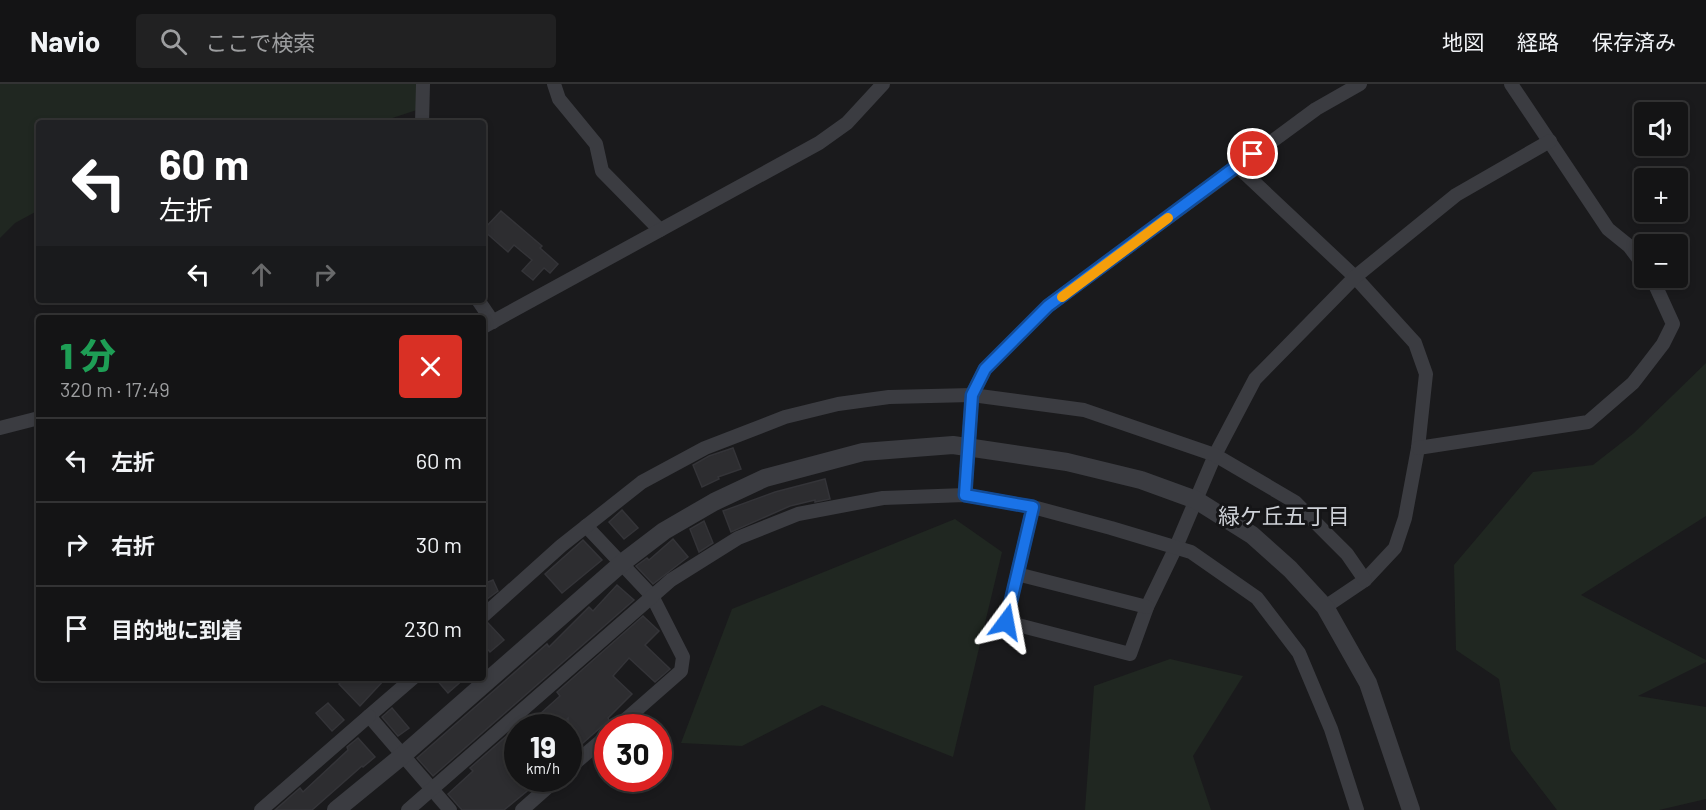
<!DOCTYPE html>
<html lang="ja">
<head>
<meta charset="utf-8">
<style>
	:root { --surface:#141415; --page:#212122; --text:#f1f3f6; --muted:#9d9ea0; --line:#333334 }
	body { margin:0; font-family:Barlow,"Noto Sans JP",sans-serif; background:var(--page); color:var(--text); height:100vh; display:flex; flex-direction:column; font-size:22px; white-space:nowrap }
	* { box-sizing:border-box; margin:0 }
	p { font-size:20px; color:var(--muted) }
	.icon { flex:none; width:33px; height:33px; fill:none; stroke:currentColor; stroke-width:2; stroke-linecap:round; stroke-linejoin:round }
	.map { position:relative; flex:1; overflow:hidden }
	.panel { position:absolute; left:36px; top:231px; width:450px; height:366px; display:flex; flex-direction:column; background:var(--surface); border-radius:6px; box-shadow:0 3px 9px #0003,0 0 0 2px var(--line) }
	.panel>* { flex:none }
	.top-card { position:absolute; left:36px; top:36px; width:450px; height:183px; border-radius:6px; box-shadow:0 3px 9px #0003,0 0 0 2px var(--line); background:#202124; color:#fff; overflow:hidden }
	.controls { position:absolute; left:1634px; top:18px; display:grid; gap:12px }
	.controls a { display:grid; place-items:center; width:54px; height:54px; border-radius:6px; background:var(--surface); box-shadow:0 3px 9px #0003,0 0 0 2px var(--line); font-size:30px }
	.speed { position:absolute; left:504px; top:630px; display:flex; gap:12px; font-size:30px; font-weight:700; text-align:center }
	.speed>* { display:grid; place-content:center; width:78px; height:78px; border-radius:50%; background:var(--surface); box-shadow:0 3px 9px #0003,0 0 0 2px var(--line); line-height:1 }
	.speed small { font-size:15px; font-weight:400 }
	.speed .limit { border:9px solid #d22; background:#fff; color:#111 }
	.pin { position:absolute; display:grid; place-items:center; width:51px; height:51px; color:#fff; margin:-26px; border:3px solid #fff; border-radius:50%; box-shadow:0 2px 6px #0007 }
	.me { position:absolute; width:66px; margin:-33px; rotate:13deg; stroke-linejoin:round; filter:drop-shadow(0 0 4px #0008) }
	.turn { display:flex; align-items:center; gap:21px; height:126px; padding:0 24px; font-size:27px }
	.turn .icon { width:78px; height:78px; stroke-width:2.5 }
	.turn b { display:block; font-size:42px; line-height:51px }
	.lanes { display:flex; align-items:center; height:57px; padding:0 24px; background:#0003; justify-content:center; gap:30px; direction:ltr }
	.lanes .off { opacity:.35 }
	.round { display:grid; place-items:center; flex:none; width:63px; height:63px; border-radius:6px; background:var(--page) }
	.headline { display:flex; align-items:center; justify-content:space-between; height:102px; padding:0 24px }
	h1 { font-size:36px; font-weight:800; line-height:45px; color:#1e9e55 }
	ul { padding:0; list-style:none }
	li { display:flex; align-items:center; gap:18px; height:84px; padding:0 24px; border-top:2px solid var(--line) }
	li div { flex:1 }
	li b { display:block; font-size:22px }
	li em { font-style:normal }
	header { display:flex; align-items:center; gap:36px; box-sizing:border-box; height:84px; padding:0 30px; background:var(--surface); border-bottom:2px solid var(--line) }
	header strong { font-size:28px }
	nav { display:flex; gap:33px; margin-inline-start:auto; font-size:21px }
	.search { width:420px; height:54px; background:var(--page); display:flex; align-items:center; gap:15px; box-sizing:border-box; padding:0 21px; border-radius:6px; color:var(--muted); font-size:22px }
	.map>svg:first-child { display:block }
	.green { fill:#202721 }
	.building { fill:#2d2d30; stroke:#343438; stroke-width:1.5 }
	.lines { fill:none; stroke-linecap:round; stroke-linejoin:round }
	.minor { stroke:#3b3c41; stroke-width:14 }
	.tertiary { stroke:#3b3c41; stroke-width:18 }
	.route-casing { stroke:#114b97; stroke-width:15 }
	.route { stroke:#1a73e8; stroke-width:10 }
	.slow { stroke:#f59e0b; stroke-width:10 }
	.labels { text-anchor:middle; stroke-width:6; stroke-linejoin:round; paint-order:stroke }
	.neighbourhood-label { font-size:22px; fill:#ced1d7; stroke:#151517 }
</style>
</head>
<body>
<header>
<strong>Navio</strong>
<div class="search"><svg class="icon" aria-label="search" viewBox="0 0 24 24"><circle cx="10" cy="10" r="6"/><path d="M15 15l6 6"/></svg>ここで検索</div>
<nav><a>地図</a><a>経路</a><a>保存済み</a></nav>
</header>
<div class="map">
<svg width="1706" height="726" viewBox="0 0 1706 726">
	<rect width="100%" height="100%" fill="#1a1a1c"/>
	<!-- green -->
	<g class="green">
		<polygon points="0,0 425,0 426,23 377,39 39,39 39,126 15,139 0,154"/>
		<polygon points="1706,279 1706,432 1581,511 1706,576 1706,578 1638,612 1706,623 1706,715 1659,726 1557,726 1511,666 1499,595 1456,566 1454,481 1533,388 1593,381 1634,349"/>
		<polygon points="955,435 1002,468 953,673 822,621 742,662 681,659 732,525"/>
		<polygon points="1170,575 1243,592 1193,672 1211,726 1085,726 1094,602"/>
	</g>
	<!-- building -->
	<g class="building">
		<polygon points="501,127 542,162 540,164 558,180 550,189 544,184 533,196 522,187 532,176 514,161 508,168 483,146"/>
		<polygon points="733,364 741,385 718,393 719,395 702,403 693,381 709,372"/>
		<polygon points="825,395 830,415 815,418 815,416 790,422 731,448 723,427 775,408"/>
		<polygon points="622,426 638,444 624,455 609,438"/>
		<polygon points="704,437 713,459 699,468 690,445"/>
		<polygon points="673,455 688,473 653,500 636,482 647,474 649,476"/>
		<polygon points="583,456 602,476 562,509 545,490"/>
		<polygon points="493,496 498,507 483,518 483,500"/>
		<polygon points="617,501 634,516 433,692 417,674 547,560 549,563 589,523 593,527"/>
		<polygon points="643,532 659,547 645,561 670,585 655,598 629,574 613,592 632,610 608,634 609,636 575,666 568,659 568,634 558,644 518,644 518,694 543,694 504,726 462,726 448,710 473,687 470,684 526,635 530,639 560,612 557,608"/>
		<polygon points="488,539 504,556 490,568 483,560 483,541"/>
		<polygon points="345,594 386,594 360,622 339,600"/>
		<polygon points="435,594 465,594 448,609"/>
		<polygon points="328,619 344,636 332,647 316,629"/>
		<polygon points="392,624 409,644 398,652 382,633"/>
		<polygon points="358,654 375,673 363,683 362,682 312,726 275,726 300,704 303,708 348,666 347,663"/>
	</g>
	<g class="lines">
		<!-- minor -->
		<g class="minor">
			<polyline points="554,0 559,15 596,60 602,87 660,146"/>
			<polyline points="1511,0 1608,145 1629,162 1644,182"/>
			<polyline points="422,39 423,0"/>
			<polyline points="1237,82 1355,193 1415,259 1426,290 1418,364 1405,434 1395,464 1365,496 1325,523"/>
			<polyline points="478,216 493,238"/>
			<polyline points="483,243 819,59 847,39 883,0"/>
			<polyline points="0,344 39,334"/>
			<polyline points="1418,364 1588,338 1633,299 1663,260 1673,240 1652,194"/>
			<polyline points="965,411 972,311 985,285 1048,222 1316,25 1360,0"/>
			<polyline points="1033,423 1006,538 1130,570 1147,523 1176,463 1215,371 1255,295 1355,193 1456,111 1550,57"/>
			<polyline points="586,442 652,512 683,573 681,587 616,644"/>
			<polyline points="1017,490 1147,523"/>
			<polyline points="483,532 561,462 642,398 705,364 785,333 838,320 889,313 972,311 1084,326 1215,371 1295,418 1347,470 1365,496"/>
			<polyline points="413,594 369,632 450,726"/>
			<polyline points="568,685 608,651"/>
			<polyline points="261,726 369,632"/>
			<polyline points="408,726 671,496 738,454 798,430 883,414 965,411 1033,423 1111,444 1191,468 1257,514 1299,569 1331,645 1357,726"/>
			<polyline points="522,726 558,694"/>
		</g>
		<!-- tertiary -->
		<polyline class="tertiary" points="336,726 402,672 622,479 664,447 714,418 765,394 863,368 953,361 1067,378 1141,396 1196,416 1252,451 1290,485 1325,523 1368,599 1411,726"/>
	</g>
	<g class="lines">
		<defs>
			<polyline id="route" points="1006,538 1033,423 965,411 972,311 985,285 1048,222 1253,70"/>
		</defs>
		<!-- route casing -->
		<use href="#route" class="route-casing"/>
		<!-- route -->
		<use href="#route" class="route"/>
		<!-- slow -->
		<polyline class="slow" points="1062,213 1168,134"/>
	</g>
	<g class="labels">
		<!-- neighbourhood labels -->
		<g class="neighbourhood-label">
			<text x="1284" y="440">緑ケ丘五丁目</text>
		</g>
	</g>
</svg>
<div class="controls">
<a><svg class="icon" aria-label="sound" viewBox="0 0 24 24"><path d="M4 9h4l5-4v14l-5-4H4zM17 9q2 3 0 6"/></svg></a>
<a>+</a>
<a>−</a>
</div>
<div class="speed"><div>19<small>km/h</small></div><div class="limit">30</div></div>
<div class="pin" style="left:1253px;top:70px;background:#d93025"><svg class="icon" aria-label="arrive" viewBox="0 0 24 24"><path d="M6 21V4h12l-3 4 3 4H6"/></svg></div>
<svg class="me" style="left:1006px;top:538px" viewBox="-20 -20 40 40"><path d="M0-17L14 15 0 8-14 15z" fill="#1a73e8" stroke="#fff" stroke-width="4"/></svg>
<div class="top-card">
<div class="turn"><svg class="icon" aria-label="left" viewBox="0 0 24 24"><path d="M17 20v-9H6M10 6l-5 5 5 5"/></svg><div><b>60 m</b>左折</div></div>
<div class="lanes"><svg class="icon" aria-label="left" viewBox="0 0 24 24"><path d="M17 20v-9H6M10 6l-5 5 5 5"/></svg><svg class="icon off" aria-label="ahead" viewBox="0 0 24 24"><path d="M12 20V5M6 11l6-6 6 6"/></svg><svg class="icon off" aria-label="right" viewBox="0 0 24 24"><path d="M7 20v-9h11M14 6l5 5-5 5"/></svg></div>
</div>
<section class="panel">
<div class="headline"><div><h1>1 分</h1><p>320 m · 17:49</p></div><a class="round" style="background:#d93025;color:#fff"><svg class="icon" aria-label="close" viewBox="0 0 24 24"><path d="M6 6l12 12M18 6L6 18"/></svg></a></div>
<ul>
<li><svg class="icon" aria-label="left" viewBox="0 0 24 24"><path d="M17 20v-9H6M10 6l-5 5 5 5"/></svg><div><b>左折</b></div><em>60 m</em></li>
<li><svg class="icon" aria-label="right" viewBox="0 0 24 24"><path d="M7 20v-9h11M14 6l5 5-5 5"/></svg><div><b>右折</b></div><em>30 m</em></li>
<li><svg class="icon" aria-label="arrive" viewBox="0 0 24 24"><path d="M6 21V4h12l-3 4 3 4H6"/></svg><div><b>目的地に到着</b></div><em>230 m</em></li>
</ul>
</section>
</div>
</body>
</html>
